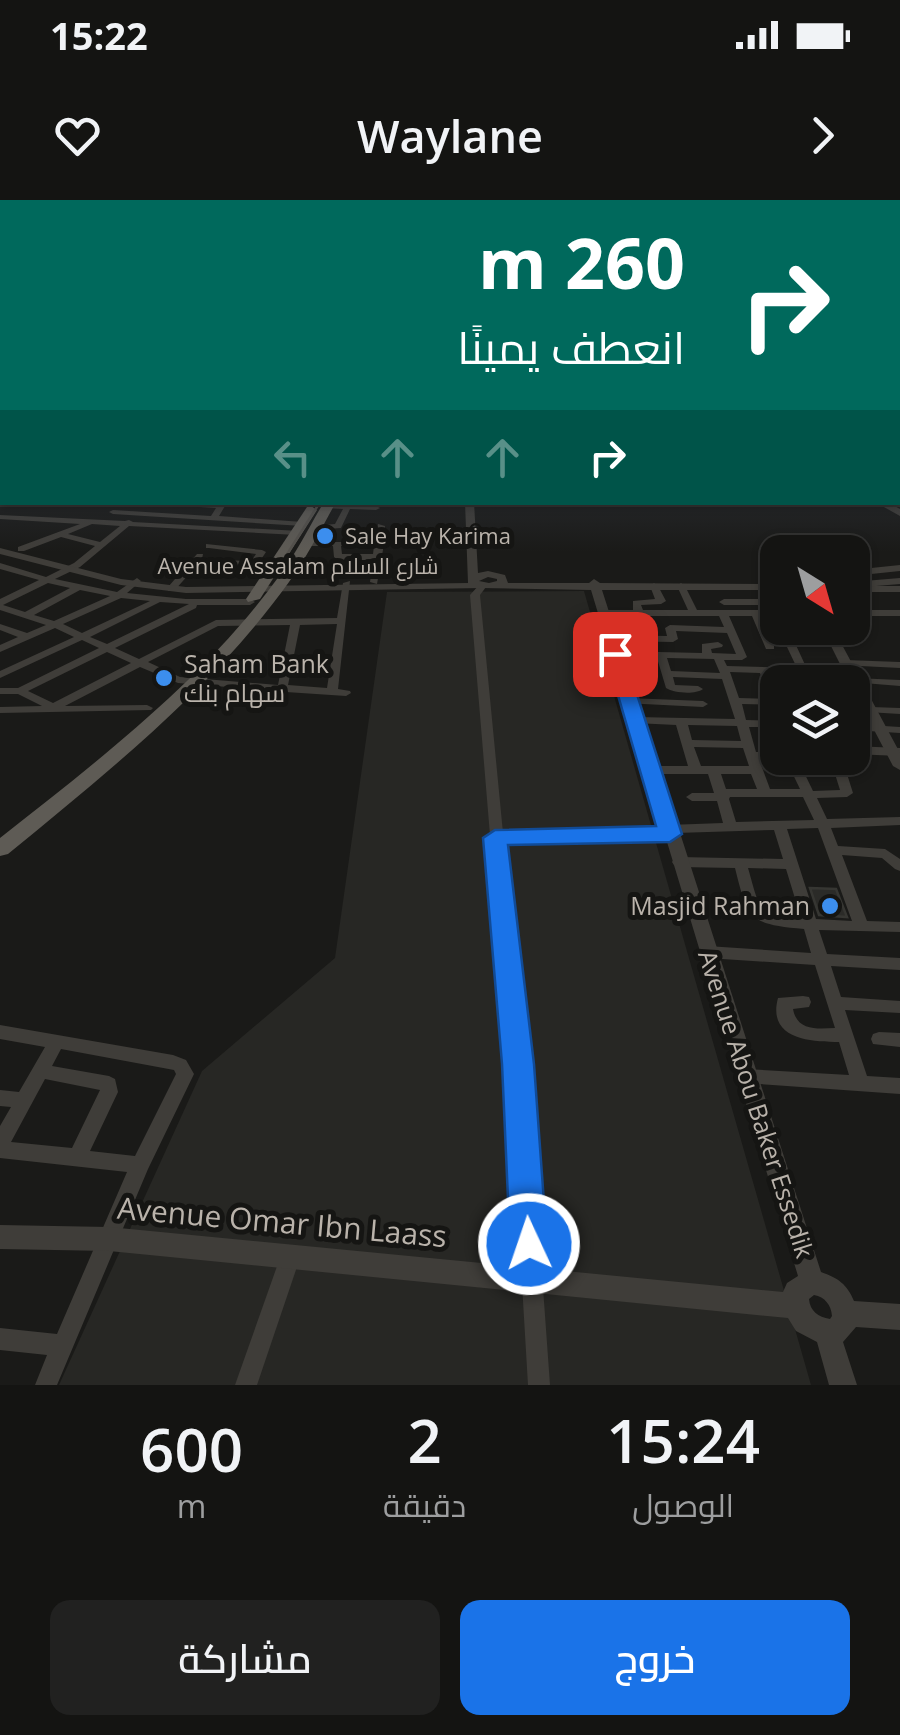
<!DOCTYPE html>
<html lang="ar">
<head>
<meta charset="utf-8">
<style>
	:root { --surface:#141412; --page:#212120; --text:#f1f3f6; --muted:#9d9e9f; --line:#333332; --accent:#1a73e8 }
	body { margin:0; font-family:"Open Sans",Cairo,sans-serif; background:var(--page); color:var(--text); direction:rtl; height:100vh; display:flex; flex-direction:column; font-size:38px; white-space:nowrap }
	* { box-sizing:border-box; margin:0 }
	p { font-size:32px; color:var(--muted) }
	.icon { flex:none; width:55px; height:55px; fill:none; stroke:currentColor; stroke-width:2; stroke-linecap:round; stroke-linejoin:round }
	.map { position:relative; height:1185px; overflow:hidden; direction:ltr }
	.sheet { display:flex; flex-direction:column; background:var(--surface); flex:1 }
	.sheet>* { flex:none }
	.hud { position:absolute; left:0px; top:0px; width:900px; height:305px; box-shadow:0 2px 8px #0004,0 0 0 2px var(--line); direction:rtl; background:#00695c; color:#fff; overflow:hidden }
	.needle { width:65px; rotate:143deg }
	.controls { position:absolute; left:760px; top:335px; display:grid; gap:20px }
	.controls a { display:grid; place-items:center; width:110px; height:110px; border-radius:20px; background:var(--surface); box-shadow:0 2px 8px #0004,0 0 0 2px var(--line); font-size:50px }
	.pin { position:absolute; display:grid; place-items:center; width:85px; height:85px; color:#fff; margin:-42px; border-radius:20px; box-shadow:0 5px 15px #0006 }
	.me { position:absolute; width:110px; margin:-55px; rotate:357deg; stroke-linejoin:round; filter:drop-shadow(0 0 8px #0008) }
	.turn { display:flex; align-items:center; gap:35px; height:210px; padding:0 50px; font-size:45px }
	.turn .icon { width:130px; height:130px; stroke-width:2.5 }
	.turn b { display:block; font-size:70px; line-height:85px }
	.lanes { display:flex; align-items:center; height:95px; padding:0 50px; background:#0003; justify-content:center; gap:50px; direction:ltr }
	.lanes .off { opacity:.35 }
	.eta { display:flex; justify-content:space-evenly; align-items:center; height:170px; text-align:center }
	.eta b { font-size:60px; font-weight:600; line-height:70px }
	.action { display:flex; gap:20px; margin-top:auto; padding:20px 50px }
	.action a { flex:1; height:115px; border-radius:20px; background:var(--accent); color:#fff; font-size:40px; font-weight:600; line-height:115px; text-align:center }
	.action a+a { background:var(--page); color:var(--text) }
	.status { display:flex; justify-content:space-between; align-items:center; height:70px; padding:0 50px; background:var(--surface); direction:ltr }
	.status svg { height:28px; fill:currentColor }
	header { display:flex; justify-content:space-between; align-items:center; height:130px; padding:0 50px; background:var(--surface); font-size:45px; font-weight:600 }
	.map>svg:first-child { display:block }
	.built { fill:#272724 }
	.building { fill:#2b2b28; stroke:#363632; stroke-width:2.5 }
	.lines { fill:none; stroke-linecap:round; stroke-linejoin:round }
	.minor { fill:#3f3d39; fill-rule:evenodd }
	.tertiary { fill:#3f3d39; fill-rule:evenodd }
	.primary { fill:#5e5b55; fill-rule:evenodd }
	.tram { stroke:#54514c; stroke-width:2.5 }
	.route { fill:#1a73e8; stroke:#114b97; stroke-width:2.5 }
	.poi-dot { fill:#3c8eee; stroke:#151513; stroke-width:4 }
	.labels { text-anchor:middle; stroke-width:10; stroke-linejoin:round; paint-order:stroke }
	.far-poi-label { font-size:22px; fill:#bab3ab; stroke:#151513; text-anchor:start }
	.far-street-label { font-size:22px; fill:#bab3ab; stroke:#151513 }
	.poi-label { font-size:25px; fill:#bab3ab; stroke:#151513; text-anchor:start }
	.street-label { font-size:25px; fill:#bab3ab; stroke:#151513 }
	.near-street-label { font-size:30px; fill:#bab3ab; stroke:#151513 }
</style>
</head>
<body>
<div class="status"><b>15:22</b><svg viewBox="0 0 49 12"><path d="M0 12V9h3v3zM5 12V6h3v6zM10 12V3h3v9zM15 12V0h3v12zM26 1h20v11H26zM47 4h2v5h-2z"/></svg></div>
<header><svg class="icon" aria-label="forward" viewBox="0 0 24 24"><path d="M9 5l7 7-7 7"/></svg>Waylane<svg class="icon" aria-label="heart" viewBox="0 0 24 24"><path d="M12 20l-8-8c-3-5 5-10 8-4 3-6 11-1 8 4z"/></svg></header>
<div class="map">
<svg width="900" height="1185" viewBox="0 0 900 1185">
	<rect width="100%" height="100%" fill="#1a1a18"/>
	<!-- built -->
	<polygon class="built" points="584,391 811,1185 59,1185 202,871 335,758 387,392"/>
	<!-- building -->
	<polygon class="building" points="810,688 836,689 847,717 819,715"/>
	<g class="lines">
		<!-- minor -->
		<g class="minor">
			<rect x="0" y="192" width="2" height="4"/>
			<polygon points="898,300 900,301 900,307 893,302 898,302"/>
			<polygon points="247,302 296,303 300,305 296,307 250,306 247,306"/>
			<polygon points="197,303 224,304 225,306 219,316 303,322 307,324 303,326 113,314 109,312 113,310 211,316 216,308 200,307 196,305"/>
			<polygon points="325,304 376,306 380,308 376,310 350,309 341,328 312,330 312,326 335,324 343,309 325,308"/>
			<path d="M0 315 125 321 129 320 133 322 300 331 301 333 297 335 129 326 80 367 55 379 117 392 137 378 141 381 127 393 186 399H250L255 402 250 405H197L196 408 115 448 139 459 216 420 337 418 343 383 350 381 338 489 350 491 351 493 346 496 286 492 282 493 277 491 178 483 140 467 65 506 147 505 153 508 151 510 0 513V507L42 506 18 494H0V488H18L99 448 82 440 0 478V471L74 437 55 428 0 452V445L18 437 0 430V424L27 433 46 425 0 410V399L39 380 0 369V363L46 377 74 363 95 346 61 337 24 351H18V347L80 324 0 319ZM92 324 120 326 100 342 68 334ZM48 383 70 388 25 412 3 405ZM80 390 110 396 54 421 34 415ZM121 398 150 401 82 433 63 424ZM160 402 189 404 107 444 90 437ZM337 424 327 488 288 485 300 425ZM290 425 278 485 180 477 148 462 218 426ZM107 452 131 463 53 503 28 491Z"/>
			<path d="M378 324 385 326 384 344 377 384 370 382 373 360H338L334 357 333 346H307L303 344 307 342H375ZM341 346H374L373 354H342Z"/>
			<polygon points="206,344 262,350 266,352 258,364 247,367 198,364 174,391 168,391 168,387 197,354 203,354 202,359 247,361 252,360 256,354 209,348 206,348"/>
			<path d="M654 383 658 386 666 401 661 404 641 405 643 410H688L677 386 681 383 685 386 697 410H778V416H761L771 439 795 443 807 469 851 470 856 473 851 476 770 474 778 492V505L742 504 746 520 778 521V527H749L756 552H778V558H783L778 560 759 559 770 589H800L785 558H797L813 591 840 590 830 558H842L853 593 847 597 817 598 827 619 900 617V625L831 628 838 646 885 649 900 659V671L895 669 882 658 842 655 867 721 900 722V732L819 730 827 754 900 758V770L831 766 841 797 900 801V813L845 810 867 876 900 878V894L746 883 740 881 737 876 740 871 746 869 849 875 839 842C810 842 767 839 778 798L803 796 809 797 811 802 809 807 793 809C797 831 817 829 835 828L815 765 707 758 702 756 699 752 702 748 707 746 811 753 804 729C749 724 748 720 735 668L679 667 674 665 672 662 674 659 679 657 783 659 774 630 676 633 675 637 670 638 504 642 527 865 550 1185H528L509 865 491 641 488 638 490 635 470 395 479 385 486 387 480 395 503 633 662 630 663 626 668 625 723 623 717 601H692L686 597 692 593H714L708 574H650L644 570 650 566H688L676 525 635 523 629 520 635 517 735 519 722 479 673 477 675 485 698 486 703 489C695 495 674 493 666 488L657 458 615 457 610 454 615 451 702 453V444L718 442 723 445 722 447 711 449 712 453 736 454 727 433 676 431 678 439 673 442 610 441 605 438 610 435 667 436 665 428 670 425 724 427 719 416H602L597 413 602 410H633V401L655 399 650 386ZM729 416H752L766 449H774V445L787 447 797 468 727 466 724 460H742L747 457ZM667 458 714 459 720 473 671 471ZM730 472 760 473 769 499 739 498ZM688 525 737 526 741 541 692 540ZM694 547 743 548 749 566H701ZM721 574H751L757 589H726ZM730 597H803L814 620 736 622 729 599ZM818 628 852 721 816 719 787 629ZM748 668 786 669 801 718C756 714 760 709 748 668Z"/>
			<rect x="852" y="386" width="48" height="6"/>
			<polygon points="778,393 778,399 772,399 773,402 768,405 724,405 719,402 724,399 763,399 764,394"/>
			<rect x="852" y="410" width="48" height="6"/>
			<polygon points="795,428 829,429 834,432 829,435 792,433 792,429"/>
			<polygon points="845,460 900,462 900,468 841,465 840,463"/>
			<polygon points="855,478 900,480 900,486 851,482 851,479"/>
			<polygon points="628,498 703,501 708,504 703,507 624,503 623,501"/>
			<polygon points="871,507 900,508 900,514 867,512 865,510"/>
			<polygon points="852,524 900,527 900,533 852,530"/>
			<polygon points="852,546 900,548 900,556 852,554"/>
			<path d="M0 825 173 855 186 860 194 874 148 969 57 1185H35L47 1155 0 1150V1128L57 1134 127 972 0 958V926L11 907 0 906V890L19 892 45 847 0 839ZM61 849 174 870 176 874 135 956 90 951 118 892 115 879 109 876 52 866ZM45 879 100 890 72 948 11 942Z"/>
			<polygon points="879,832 900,833 900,847 873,844 871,839 873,834"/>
			<polygon points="291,1045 298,1048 301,1055 257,1185 235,1185 281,1055 284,1048"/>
		</g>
		<!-- tertiary -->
		<g class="tertiary">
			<rect x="0" y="208" width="2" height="4"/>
			<path d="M465 302H474L478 373 488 371 505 375 508 383H589L594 379 600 383 778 384V390H602L821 1072C838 1078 847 1084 854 1101L900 1104V1130L856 1127 843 1142 857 1185H829L817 1142 796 1131 788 1118 109 1051 0 1049V1025L109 1027 783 1092 787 1083 798 1076 591 390 482 388 186 393 121 385 0 354V348L121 379 186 387 468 383ZM488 377 497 379V381L489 383 479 381ZM814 1095C825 1097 831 1105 832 1116L830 1119C818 1117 810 1111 809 1099Z"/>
			<polygon points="875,302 887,302 900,309 900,316"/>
			<polygon points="900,365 900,371 852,376 852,370"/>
			<polygon points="900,378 900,384 852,388 852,382"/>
			<polygon points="822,428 833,428 900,553 900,570 893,566 852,488 852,482 849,482"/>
		</g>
		<!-- primary -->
		<g class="primary">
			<path d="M324 302H336C321 329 307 357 289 382 213 488 108 572 8 654L0 656V638C99 560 205 479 280 375 297 352 309 327 324 302Z"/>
			<polygon points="311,306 317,310 260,399 248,402 246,399 307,307"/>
		</g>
		<!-- tram -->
		<polyline class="tram" points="279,367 320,302"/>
	</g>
	<!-- sky -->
	<linearGradient id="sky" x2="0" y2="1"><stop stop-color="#0e0e0d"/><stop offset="0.53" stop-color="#383e48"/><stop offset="1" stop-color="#383e48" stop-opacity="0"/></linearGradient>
	<rect width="900" height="352" fill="url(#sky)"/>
	<!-- route -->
	<polygon class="route" points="615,448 624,454 682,634 670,642 508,645 534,864 547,1044 542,1057 529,1063 516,1057 510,1044 502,864 483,638 495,630 656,626 606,454"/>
	<!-- markers -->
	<g class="poi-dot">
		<circle cx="325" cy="336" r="10"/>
		<circle cx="164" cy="478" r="10"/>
		<circle cx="830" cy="706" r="10"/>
	</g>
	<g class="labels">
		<!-- far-poi labels -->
		<g class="far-poi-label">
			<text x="345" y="344">Sale Hay Karima</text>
		</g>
		<!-- far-street labels -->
		<g class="far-street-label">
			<text x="298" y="374">Avenue Assalam شارع السلام</text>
		</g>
		<!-- poi labels -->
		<g class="poi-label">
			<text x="184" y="473">Saham Bank<tspan x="184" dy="29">سهام بنك</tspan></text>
			<text x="810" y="715" text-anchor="end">Masjid Rahman</text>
		</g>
		<!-- street labels -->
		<g class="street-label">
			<text transform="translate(756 904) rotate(72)" y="9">Avenue Abou Baker Essedik</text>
		</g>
		<!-- near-street labels -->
		<g class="near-street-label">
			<text transform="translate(282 1023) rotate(5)" y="10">Avenue Omar Ibn Laass</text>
		</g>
	</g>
</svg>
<div class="controls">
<a><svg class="needle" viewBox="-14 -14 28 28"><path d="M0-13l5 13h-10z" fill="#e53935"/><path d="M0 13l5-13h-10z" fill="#9d9e9f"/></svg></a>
<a><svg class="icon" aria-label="layers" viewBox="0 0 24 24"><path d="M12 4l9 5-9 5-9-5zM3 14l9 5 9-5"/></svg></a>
</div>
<div class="pin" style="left:615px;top:454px;background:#d93025"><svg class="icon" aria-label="arrive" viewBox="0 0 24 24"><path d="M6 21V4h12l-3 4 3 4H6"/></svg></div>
<svg class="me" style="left:529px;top:1044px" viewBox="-20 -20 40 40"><circle r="17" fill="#1a73e8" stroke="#fff" stroke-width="3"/><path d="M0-11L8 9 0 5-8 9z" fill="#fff"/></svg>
<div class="hud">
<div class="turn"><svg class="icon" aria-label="right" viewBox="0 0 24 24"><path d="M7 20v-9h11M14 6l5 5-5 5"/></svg><div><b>260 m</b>انعطف يمينًا</div></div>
<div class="lanes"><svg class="icon off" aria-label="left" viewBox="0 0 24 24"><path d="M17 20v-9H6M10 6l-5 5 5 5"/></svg><svg class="icon off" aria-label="ahead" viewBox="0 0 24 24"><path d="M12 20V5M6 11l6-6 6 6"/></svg><svg class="icon off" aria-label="ahead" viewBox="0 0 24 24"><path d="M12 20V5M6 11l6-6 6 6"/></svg><svg class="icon" aria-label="right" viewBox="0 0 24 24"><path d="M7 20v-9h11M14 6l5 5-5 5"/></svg></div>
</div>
</div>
<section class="sheet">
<div class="eta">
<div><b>15:24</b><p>الوصول</p></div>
<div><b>2</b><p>دقيقة</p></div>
<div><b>600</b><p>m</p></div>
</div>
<div class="action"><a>خروج</a><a>مشاركة</a></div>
</section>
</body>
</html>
